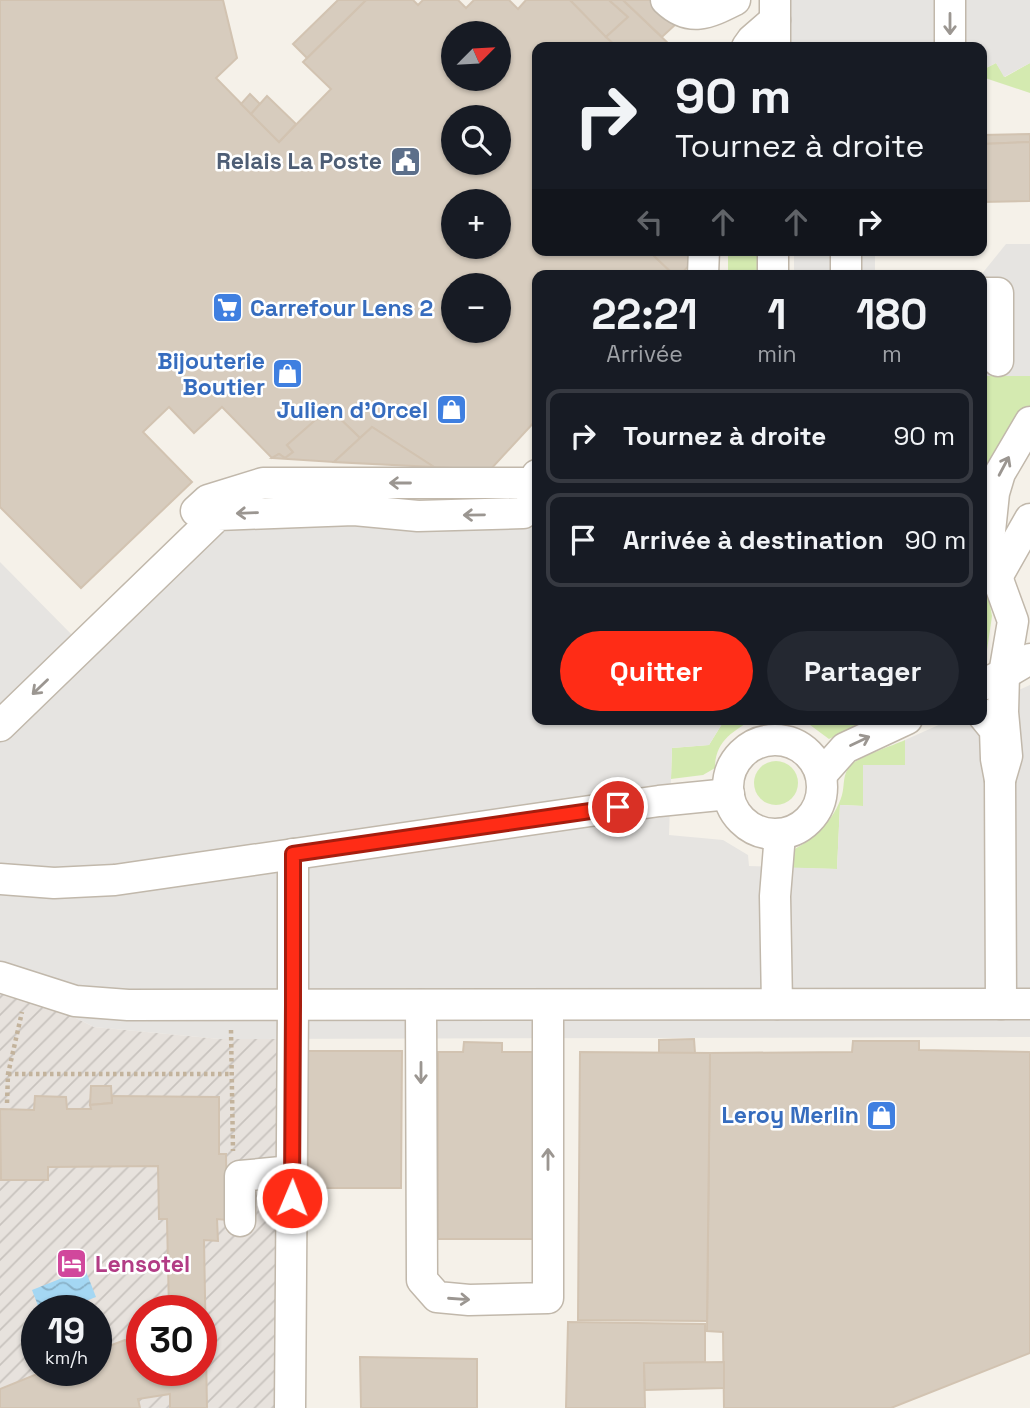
<!DOCTYPE html>
<html lang="fr">
<head>
<meta charset="utf-8">
<style>
	:root { --surface:#171b24; --page:#242831; --text:#f1f3f6; --muted:#9ea1a6; --line:#363941; --accent:#ff2c16 }
	body { margin:0; font-family:"Space Grotesk",sans-serif; background:var(--page); color:var(--text); height:100vh; display:flex; flex-direction:column; font-size:26px; white-space:nowrap }
	* { box-sizing:border-box; margin:0 }
	p { font-size:23px; color:var(--muted) }
	.icon { flex:none; width:38px; height:38px; fill:none; stroke:currentColor; stroke-width:2; stroke-linecap:round; stroke-linejoin:round }
	.map { position:relative; flex:1; overflow:hidden }
	.panel { position:absolute; left:532px; top:270px; width:455px; height:455px; display:flex; flex-direction:column; background:var(--surface); border-radius:14px; box-shadow:0 2px 5px #0004 }
	.panel>* { flex:none }
	.top-card { position:absolute; left:532px; top:42px; width:455px; height:214px; border-radius:14px; box-shadow:0 2px 5px #0004; background:#171b24; color:var(--text); overflow:hidden }
	.needle { width:46px; rotate:66deg }
	.buttons { position:absolute; left:441px; top:21px; display:grid; gap:14px }
	.buttons a { display:grid; place-items:center; width:70px; height:70px; border-radius:50%; background:var(--surface); box-shadow:0 2px 5px #0004; font-size:35px }
	.speed { position:absolute; left:21px; top:1295px; display:flex; gap:14px; font-size:35px; font-weight:700; text-align:center }
	.speed>* { display:grid; place-content:center; width:91px; height:91px; border-radius:50%; background:var(--surface); box-shadow:0 2px 5px #0004; line-height:1 }
	.speed small { font-size:18px; font-weight:400 }
	.speed .limit { border:10px solid #d22; background:#fff; color:#111 }
	.pin { position:absolute; display:grid; place-items:center; width:60px; height:60px; color:#fff; margin:-30px; border:4px solid #fff; border-radius:50%; box-shadow:0 2px 7px #0007 }
	.me { position:absolute; width:77px; margin:-38px; rotate:1deg; stroke-linejoin:round; filter:drop-shadow(0 0 5px #0008) }
	.turn { display:flex; align-items:center; gap:24px; height:147px; padding:0 28px; font-size:32px }
	.turn .icon { width:91px; height:91px; stroke-width:2.5 }
	.turn b { display:block; font-size:49px; line-height:60px }
	.lanes { display:flex; align-items:center; height:66px; padding:0 28px; background:#0003; justify-content:center; gap:35px; direction:ltr }
	.lanes .off { opacity:.35 }
	.eta { display:flex; justify-content:space-evenly; align-items:center; height:119px; text-align:center }
	.eta b { font-size:42px; font-weight:800; line-height:49px }
	.cta { display:flex; gap:14px; margin-top:auto; padding:14px 28px }
	.cta a { flex:1; height:80px; border-radius:42px; background:var(--accent); color:#fff; font-size:28px; font-weight:800; line-height:80px; text-align:center }
	.cta a+a { background:var(--page); color:var(--text) }
	ul { padding:0; list-style:none }
	li { display:flex; align-items:center; gap:21px; height:94px; margin:0 14px 10px; padding:0 14px; border:4px solid var(--line); border-radius:14px }
	li div { flex:1 }
	li b { display:block; font-size:26px }
	li em { font-style:normal }
	.map>svg:first-child { display:block }
	.industrial { fill:url(#industrial-furrows); fill-rule:evenodd }
	.green { fill:#d4eab0 }
	.parking { fill:#e6e4e1 }
	.water { fill:url(#water-waves) }
	.building { fill:#d7ccbe; stroke:#d2c3b1; stroke-width:2; fill-rule:evenodd }
	.lines { fill:none; stroke-linecap:round; stroke-linejoin:round }
	.minor-casing { stroke:#c1b8ab; stroke-width:33 }
	.path { stroke:#c3b39c; stroke-width:4.5; stroke-dasharray:3.5 3.5; stroke-linecap:butt }
	.minor { stroke:#fff; stroke-width:30 }
	.oneway { stroke:#9b9691 }
	.route-casing { stroke:#a61d0e; stroke-width:18 }
	.route { stroke:#ff2c16; stroke-width:12 }
	.labels { text-anchor:middle; stroke-width:5; stroke-linejoin:round; paint-order:stroke }
	.service-label { font-size:23px; font-weight:bold; fill:#4e5e75; stroke:#fff; text-anchor:end }
	.shop-label { font-size:23px; font-weight:bold; fill:#366cbe; stroke:#fff; text-anchor:end }
	.hotel-label { font-size:23px; font-weight:bold; fill:#b23c85; stroke:#fff; text-anchor:start }
</style>
</head>
<body>
<div class="map">
<svg width="1030" height="1408" viewBox="0 0 1030 1408">
	<defs>
		<pattern id="industrial-furrows" width="10" height="10" patternUnits="userSpaceOnUse" patternTransform="scale(1.75)"><rect width="10" height="10" fill="#e7e2dd"/><path d="M-1 1l2-2M0 10L10 0M9 11l2-2" fill="none" stroke="#c8c3be"/></pattern>
		<pattern id="water-waves" width="16" height="10" patternUnits="userSpaceOnUse" patternTransform="scale(1.75)"><rect width="16" height="10" fill="#a4d7f3"/><path d="M0 5q4-4 8 0t8 0" fill="none" stroke="#88b0c6"/></pattern>
	</defs>
	<rect width="100%" height="100%" fill="#f5f1e9"/>
	<!-- industrial -->
	<path class="industrial" d="M0 961 40 1000 94 1027 220 1039H279L276 1408H0ZM37 1311H96V1370H37ZM142 1311H201V1370H142Z"/>
	<!-- green -->
	<g class="green">
		<polygon points="996,63 1005,77 1030,63 1030,93 982,77 982,70"/>
		<polygon points="728,250 758,250 758,268 754,275 728,275"/>
		<polygon points="982,376 1030,376 1030,410 982,559"/>
		<polygon points="982,560 992,616 985,664 982,666"/>
		<path d="M725 719H754C733 731 715 741 715 768L703 775 671 779 672 748 709 745Z"/>
		<polygon points="800,719 870,719 829,739 806,722"/>
		<path d="M905 740V765L863 806 840 805 837 869 792 868 793 850C814 839 835 819 842 795 845 784 842 774 851 765 860 756 892 746 905 740Z"/>
		<circle cx="776" cy="783" r="22"/>
	</g>
	<!-- parking -->
	<g class="parking">
		<polygon points="761,0 1030,0 1030,63 1004,77 996,63 982,70 982,47 761,47"/>
		<polygon points="1006,244 1030,244 1030,376 982,376 981,275"/>
		<rect x="794" y="250" width="81" height="25"/>
		<polygon points="537,493 537,719 725,719 709,745 672,748 669,835 723,840 748,855 749,866 837,869 840,805 863,806 863,765 905,765 905,740 952,719 982,719 982,706 1030,685 1030,1037 220,1039 94,1027 40,1000 0,961 0,562 78,641 258,500 513,500"/>
	</g>
	<!-- water -->
	<polygon class="water" points="85,1269 96,1297 60,1311 40,1311 32,1290"/>
	<!-- building -->
	<g class="building">
		<path d="M0 0H223L237 58 216 78 279 142 331 89 303 62 366 0H413L418 5 423 0H458L466 8 474 0H509L518 9 526 0H570L617 47H537V250H654L651 253 674 275H537V419L490 470 434 467 372 427 360 438 329 408 287 445 293 452 285 458 279 454 272 458 222 407 194 433 169 407 143 432 192 482 81 588 0 507ZM453 33H499V79H453ZM453 117H499V163H453ZM453 201H499V247H453ZM453 285H499V331H453Z"/>
		<polygon points="338,0 366,0 307,58 293,44"/>
		<polygon points="573,0 609,0 628,17 606,37 571,1"/>
		<polygon points="609,0 623,0 672,47 617,47 606,37 628,17"/>
		<polygon points="623,0 652,0 677,23 662,37"/>
		<polygon points="250,94 260,104 251,114 241,104"/>
		<polygon points="267,96 296,124 279,142 251,114"/>
		<polygon points="1030,134 1030,142 982,144 982,135"/>
		<polygon points="1030,142 1030,201 982,202 982,144"/>
		<polygon points="654,250 704,250 680,275 674,275 651,253"/>
		<polygon points="329,408 360,438 334,462 272,458 279,454 285,458 293,452 287,445"/>
		<polygon points="372,427 400,445 434,467 334,462"/>
		<polygon points="694,1039 695,1053 659,1053 659,1040"/>
		<polygon points="853,1041 919,1041 919,1050 1030,1052 1030,1353 891,1408 724,1408 723,1332 707,1331 710,1053 852,1052"/>
		<polygon points="464,1042 502,1043 502,1052 533,1052 534,1239 438,1239 438,1052 463,1052"/>
		<polygon points="308,1051 402,1051 401,1188 308,1188"/>
		<polygon points="580,1052 710,1053 707,1321 578,1320"/>
		<polygon points="91,1086 111,1086 112,1103 90,1105"/>
		<polygon points="35,1096 66,1097 67,1109 91,1109 90,1105 112,1103 112,1096 219,1097 219,1154 226,1154 227,1220 217,1219 218,1241 204,1240 207,1408 170,1408 170,1394 138,1399 140,1408 0,1408 0,1389 47,1370 96,1370 96,1351 125,1340 142,1363 142,1370 201,1370 201,1311 169,1311 167,1219 159,1219 158,1166 48,1167 48,1180 1,1180 0,1109 34,1110"/>
		<polygon points="568,1322 705,1324 705,1362 644,1363 645,1408 566,1408"/>
		<polygon points="360,1357 477,1359 477,1408 361,1408"/>
		<polygon points="724,1362 724,1388 645,1390 644,1363"/>
	</g>
	<g class="lines">
		<defs>
			<g id="minor">
				<path d="M666 0C690 23 709 13 735 0"/>
				<polyline points="747,47 752,40 775,20"/>
				<polyline points="775,47 775,0"/>
				<polyline points="950,47 950,0"/>
				<polyline points="846,250 846,275"/>
				<polyline points="703,275 704,250"/>
				<polyline points="773,275 773,250"/>
				<polyline points="982,293 998,293 998,361"/>
				<polyline points="196,511 208,500 263,483 533,483 537,475"/>
				<polyline points="997,577 1030,519"/>
				<polyline points="982,685 1004,674 1030,659"/>
				<polyline points="982,714 995,730 996,759 1000,780 1001,1004"/>
				<polyline points="0,726 218,515 354,510 418,516 523,513 537,501"/>
				<circle cx="775" cy="787" r="47"/>
				<polyline points="821,775 845,748 907,719"/>
				<polyline points="1000,780 1007,756 1003,712 1004,674 1013,621 997,577 989,541 994,493 1000,473 1030,422"/>
				<polyline points="0,879 54,883 115,880 659,801 729,794"/>
				<polyline points="0,977 75,1001 128,1005 1030,1004"/>
				<polyline points="777,1004 775,896 780,834"/>
				<polyline points="421,1005 422,1280 437,1297 469,1300 548,1298 548,1005"/>
				<polyline points="240,1221 240,1176 292,1171"/>
				<polyline points="290,1408 293,1005 293,854"/>
			</g>
		</defs>
		<!-- minor casing -->
		<use href="#minor" class="minor-casing"/>
		<!-- path -->
		<g class="path">
			<polyline points="231,1030 233,1151"/>
			<polyline points="8,1074 232,1074"/>
			<polyline points="7,1103 8,1074 22,1012"/>
		</g>
		<!-- minor -->
		<use href="#minor" class="minor"/>
	</g>
	<!-- one-way arrows -->
	<defs><path id="oneway-shaft" d="M-6 0H5M1.5-3L5.5 0L1.5 3" fill="none" stroke-width="1.6" stroke-linecap="round" stroke-linejoin="round" transform="scale(1.75)"/></defs>
	<g class="oneway">
		<use href="#oneway-shaft" transform="translate(950 24) rotate(90)"/>
		<use href="#oneway-shaft" transform="translate(1004 466) rotate(-62)"/>
		<use href="#oneway-shaft" transform="translate(400 483) rotate(180)"/>
		<use href="#oneway-shaft" transform="translate(247 513) rotate(178)"/>
		<use href="#oneway-shaft" transform="translate(474 515) rotate(179)"/>
		<use href="#oneway-shaft" transform="translate(40 687) rotate(136)"/>
		<use href="#oneway-shaft" transform="translate(860 741) rotate(-25)"/>
		<use href="#oneway-shaft" transform="translate(421 1073) rotate(90)"/>
		<use href="#oneway-shaft" transform="translate(548 1159) rotate(-90)"/>
		<use href="#oneway-shaft" transform="translate(459 1299) rotate(4)"/>
	</g>
	<g class="lines">
		<defs>
			<polyline id="route" points="292,1198 293,1005 293,854 618,807"/>
		</defs>
		<!-- route casing -->
		<use href="#route" class="route-casing"/>
		<!-- route -->
		<use href="#route" class="route"/>
	</g>
	<!-- icons -->
	<defs>
		<symbol id="civic-square" viewBox="-11 -11 22 22"><rect x="-9" y="-9" width="18" height="18" rx="4" fill="#5c6f8a" stroke="#fff"/><path d="M-.6-6.5H3V-4.5H.6V-3L4-1V1h2V6H-6V1h2V-1L-.6-3ZM-1.2 2.5V6h2.4V2.5Z" fill="#fff"/></symbol>
		<symbol id="supermarket-square" viewBox="-11 -11 22 22"><rect x="-9" y="-9" width="18" height="18" rx="4" fill="#3f7fe0" stroke="#fff"/><path d="M-6-5.5h2.5l.6 2H6L4.5 2H-2.5L-4.4-4H-6ZM-1.5 3.2a1.3 1.3 0 1 0 .1 0ZM3 3.2a1.3 1.3 0 1 0 .1 0Z" fill="#fff"/></symbol>
		<symbol id="shop-square" viewBox="-11 -11 22 22"><rect x="-9" y="-9" width="18" height="18" rx="4" fill="#3f7fe0" stroke="#fff"/><path d="M-5-2.5h2.3a2.7 3.5 0 0 1 5.4 0H5L5.5 6h-11ZM-1.5-2.5h3a1.5 2.3 0 0 0-3 0Z" fill="#fff"/></symbol>
		<symbol id="hotel-square" viewBox="-11 -11 22 22"><rect x="-9" y="-9" width="18" height="18" rx="4" fill="#d1479c" stroke="#fff"/><path d="M-6-4.5h1.5V1H6V5H4.5V3h-9V5H-6ZM-4 0a1.8 1.8 0 1 1 3.6 0ZM.5 0V-2.5h3Q6-2.5 6 0Z" fill="#fff"/></symbol>
	</defs>
	<g fill-rule="evenodd">
		<use href="#civic-square" x="388" y="144" width="35" height="35"/>
		<use href="#supermarket-square" x="210" y="290" width="35" height="35"/>
		<use href="#shop-square" x="270" y="356" width="35" height="35"/>
		<use href="#shop-square" x="434" y="392" width="35" height="35"/>
		<use href="#shop-square" x="864" y="1098" width="35" height="35"/>
		<use href="#hotel-square" x="54" y="1246" width="35" height="35"/>
	</g>
	<g class="labels">
		<!-- service labels -->
		<g class="service-label">
			<text x="382" y="169">Relais La Poste</text>
		</g>
		<!-- shop labels -->
		<g class="shop-label">
			<text x="250" y="316" text-anchor="start">Carrefour Lens 2</text>
			<text x="265" y="369">Bijouterie<tspan x="265" dy="26">Boutier</tspan></text>
			<text x="428" y="418">Julien d'Orcel</text>
			<text x="859" y="1123">Leroy Merlin</text>
		</g>
		<!-- hotel labels -->
		<g class="hotel-label">
			<text x="95" y="1272">Lensotel</text>
		</g>
	</g>
</svg>
<div class="buttons">
<a><svg class="needle" viewBox="-14 -14 28 28"><path d="M0-13l5 13h-10z" fill="#e53935"/><path d="M0 13l5-13h-10z" fill="#9ea1a6"/></svg></a>
<a><svg class="icon" aria-label="search" viewBox="0 0 24 24"><circle cx="10" cy="10" r="6"/><path d="M15 15l6 6"/></svg></a>
<a>+</a>
<a>−</a>
</div>
<div class="speed"><div>19<small>km/h</small></div><div class="limit">30</div></div>
<div class="pin" style="left:618px;top:807px;background:#d93025"><svg class="icon" aria-label="arrive" viewBox="0 0 24 24"><path d="M6 21V4h12l-3 4 3 4H6"/></svg></div>
<svg class="me" style="left:292px;top:1198px" viewBox="-20 -20 40 40"><circle r="17" fill="#ff2c16" stroke="#fff" stroke-width="3"/><path d="M0-11L8 9 0 5-8 9z" fill="#fff"/></svg>
<div class="top-card">
<div class="turn"><svg class="icon" aria-label="right" viewBox="0 0 24 24"><path d="M7 20v-9h11M14 6l5 5-5 5"/></svg><div><b>90 m</b>Tournez à droite</div></div>
<div class="lanes"><svg class="icon off" aria-label="left" viewBox="0 0 24 24"><path d="M17 20v-9H6M10 6l-5 5 5 5"/></svg><svg class="icon off" aria-label="ahead" viewBox="0 0 24 24"><path d="M12 20V5M6 11l6-6 6 6"/></svg><svg class="icon off" aria-label="ahead" viewBox="0 0 24 24"><path d="M12 20V5M6 11l6-6 6 6"/></svg><svg class="icon" aria-label="right" viewBox="0 0 24 24"><path d="M7 20v-9h11M14 6l5 5-5 5"/></svg></div>
</div>
<section class="panel">
<div class="eta">
<div><b>22:21</b><p>Arrivée</p></div>
<div><b>1</b><p>min</p></div>
<div><b>180</b><p>m</p></div>
</div>
<ul>
<li><svg class="icon" aria-label="right" viewBox="0 0 24 24"><path d="M7 20v-9h11M14 6l5 5-5 5"/></svg><div><b>Tournez à droite</b></div><em>90 m</em></li>
<li><svg class="icon" aria-label="arrive" viewBox="0 0 24 24"><path d="M6 21V4h12l-3 4 3 4H6"/></svg><div><b>Arrivée à destination</b></div><em>90 m</em></li>
</ul>
<div class="cta"><a>Quitter</a><a>Partager</a></div>
</section>
</div>
</body>
</html>
